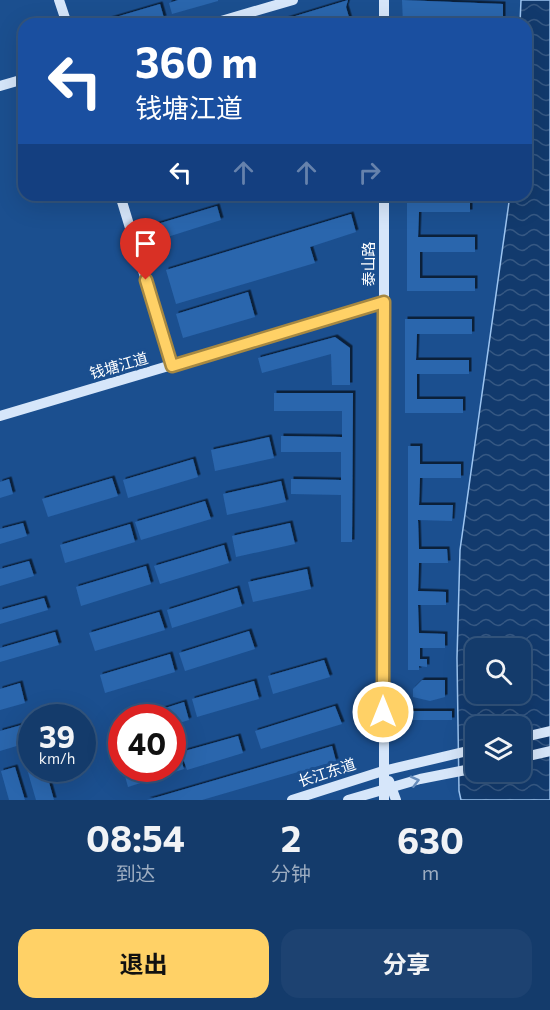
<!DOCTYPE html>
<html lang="zh">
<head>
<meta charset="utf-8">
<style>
	:root { --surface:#143b6b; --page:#1d4271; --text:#f1f3f6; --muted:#9dadc1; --line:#33557e; --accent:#ffd166 }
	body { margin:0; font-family:Commissioner,"Noto Sans SC",sans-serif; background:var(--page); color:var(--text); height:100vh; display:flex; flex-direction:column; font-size:22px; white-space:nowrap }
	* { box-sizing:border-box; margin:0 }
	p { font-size:20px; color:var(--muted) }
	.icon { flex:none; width:33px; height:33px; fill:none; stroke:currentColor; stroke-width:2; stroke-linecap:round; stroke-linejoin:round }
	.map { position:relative; height:800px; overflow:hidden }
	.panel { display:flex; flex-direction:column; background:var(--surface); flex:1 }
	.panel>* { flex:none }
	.hud { position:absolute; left:18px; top:18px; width:514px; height:183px; border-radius:18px; box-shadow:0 6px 24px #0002,0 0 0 2px var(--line); background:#1a4fa0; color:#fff; overflow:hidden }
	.controls { position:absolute; left:465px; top:638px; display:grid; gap:12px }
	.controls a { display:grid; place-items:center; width:66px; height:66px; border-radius:12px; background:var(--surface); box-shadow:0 6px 24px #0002,0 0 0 2px var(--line); font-size:30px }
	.speed { position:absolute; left:18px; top:704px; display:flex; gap:12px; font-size:30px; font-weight:700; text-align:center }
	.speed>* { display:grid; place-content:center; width:78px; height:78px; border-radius:50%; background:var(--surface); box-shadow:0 6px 24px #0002,0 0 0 2px var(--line); line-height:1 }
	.speed small { font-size:15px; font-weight:400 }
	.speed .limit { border:9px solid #d22; background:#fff; color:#111 }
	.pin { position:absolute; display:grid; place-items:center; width:51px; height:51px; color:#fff; margin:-62px -26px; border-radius:50% 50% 50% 0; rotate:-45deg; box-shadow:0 0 6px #0007 }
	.pin .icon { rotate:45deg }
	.me { position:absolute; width:66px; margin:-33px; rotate:0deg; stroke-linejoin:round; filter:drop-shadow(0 0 4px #0008) }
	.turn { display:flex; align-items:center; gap:21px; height:126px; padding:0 18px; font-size:27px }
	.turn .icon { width:78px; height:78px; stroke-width:2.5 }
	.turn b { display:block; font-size:42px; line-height:51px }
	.lanes { display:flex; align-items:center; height:57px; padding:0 18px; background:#0003; justify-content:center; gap:30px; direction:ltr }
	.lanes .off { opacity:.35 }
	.eta { display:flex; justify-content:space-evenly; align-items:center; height:102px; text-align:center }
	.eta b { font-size:36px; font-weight:700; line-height:42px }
	.primary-button { display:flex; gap:12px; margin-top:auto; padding:12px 18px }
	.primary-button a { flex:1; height:69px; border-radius:18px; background:var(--accent); color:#111; font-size:24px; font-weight:700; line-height:69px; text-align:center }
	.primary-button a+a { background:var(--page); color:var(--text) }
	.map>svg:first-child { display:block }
	.water { fill:url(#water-waves); stroke:#9cc4f0; stroke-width:1.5; fill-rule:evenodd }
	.building { fill:#2a66ad; filter:url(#shadow) }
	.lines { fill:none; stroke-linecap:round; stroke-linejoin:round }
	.secondary { stroke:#d6e6fa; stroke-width:10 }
	.oneway { stroke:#668bba }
	.route-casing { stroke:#a68842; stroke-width:15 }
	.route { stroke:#ffd166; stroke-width:10 }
	.labels { text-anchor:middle; stroke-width:6; stroke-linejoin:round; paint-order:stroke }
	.street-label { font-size:15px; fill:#fff; stroke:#1b4f8f }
</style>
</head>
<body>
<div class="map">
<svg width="550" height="800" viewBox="0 0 550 800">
	<defs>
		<pattern id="water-waves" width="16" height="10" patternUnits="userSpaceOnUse" patternTransform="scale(1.5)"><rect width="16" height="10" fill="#123a6d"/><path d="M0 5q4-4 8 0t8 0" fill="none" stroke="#365883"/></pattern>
		<filter id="shadow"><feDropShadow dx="2.5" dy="-2.5" stdDeviation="0" flood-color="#0009"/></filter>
	</defs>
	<rect width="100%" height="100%" fill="#1b4f8f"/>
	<!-- water -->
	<path class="water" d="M521 0H550V800H461L459 791 457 658 460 550 510 195H526V24H520ZM476 648H520V693H476ZM476 726H520V771H476Z"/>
	<!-- building -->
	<g class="building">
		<polygon points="178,0 218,0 218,1 172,14 169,3"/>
		<polygon points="348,0 346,7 351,24 333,24 331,18 310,24 269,24"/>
		<polygon points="402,0 503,4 503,19 424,18 424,24 403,24"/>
		<polygon points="160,4 164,18 145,24 92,24"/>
		<polygon points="407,195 470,197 470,212 419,212 418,237 475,237 475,252 420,252 420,278 475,278 475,291 407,291"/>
		<polygon points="217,206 221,220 158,240 154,225"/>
		<polygon points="351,214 356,232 310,247 315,263 176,304 166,270"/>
		<polygon points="248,292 255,317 183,338 176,314"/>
		<polygon points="405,319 472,319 472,334 417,334 416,360 469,360 469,374 417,374 417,399 463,399 463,413 405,413"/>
		<polygon points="335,337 350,348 350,385 332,385 331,354 262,373 258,358"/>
		<polygon points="274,393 353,393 352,542 341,542 341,495 291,494 291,479 341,480 341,452 281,452 281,436 342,437 342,411 274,411"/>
		<polygon points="269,437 274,458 215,471 211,450"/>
		<polygon points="408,446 420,446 420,464 461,464 461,478 420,478 419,505 453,505 452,521 418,520 419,549 447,549 448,563 419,563 418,591 446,592 446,605 418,605 419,633 445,634 445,648 420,648 420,659 427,659 427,667 419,666 419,670 408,670"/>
		<polygon points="193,459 198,477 128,498 123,480"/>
		<polygon points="112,478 118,496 48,517 42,499"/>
		<polygon points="9,479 13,494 0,498 0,482"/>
		<polygon points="281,481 286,502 227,515 223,494"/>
		<polygon points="205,501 211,519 141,540 135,522"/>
		<polygon points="23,523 27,536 0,544 0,529"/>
		<polygon points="290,523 295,544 236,557 232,536"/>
		<polygon points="130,524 135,542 65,563 60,545"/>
		<polygon points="224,545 229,563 160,584 154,566"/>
		<polygon points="29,561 34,576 0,586 0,569"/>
		<polygon points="146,566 151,584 81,606 76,587"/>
		<polygon points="307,569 311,589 253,602 248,582"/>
		<polygon points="237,588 242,606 172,628 167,610"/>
		<polygon points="44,598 48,610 0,624 0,610"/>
		<polygon points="159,612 165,630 95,651 89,633"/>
		<polygon points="249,631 255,649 185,671 179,653"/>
		<polygon points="55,632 59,645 0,662 0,648"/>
		<polygon points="170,654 175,672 105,693 100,675"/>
		<polygon points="324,660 330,677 273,694 268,676"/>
		<polygon points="422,680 445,680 445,697 430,701 413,697 413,689"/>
		<polygon points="254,681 259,699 197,717 192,699"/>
		<polygon points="20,683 25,703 0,710 0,689"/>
		<polygon points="184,702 189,720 172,725 172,717 137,717"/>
		<polygon points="335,706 342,724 261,749 255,731"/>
		<rect x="406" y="711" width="46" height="9"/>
		<polygon points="122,721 122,741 119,742 114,724"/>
		<polygon points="32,722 32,768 45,768 54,800 36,800 20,745 0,751 0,731"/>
		<polygon points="238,736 243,753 187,770 181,752"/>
		<polygon points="332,746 336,761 202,800 147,800"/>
		<polygon points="179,753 184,769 128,787 123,769 172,768 172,754"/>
		<polygon points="15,767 25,800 9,800 1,771"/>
	</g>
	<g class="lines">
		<!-- secondary -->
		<g class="secondary">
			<polyline points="59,0 67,24"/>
			<polyline points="384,0 384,24"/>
			<polyline points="211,24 293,0"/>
			<polyline points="0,86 24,79"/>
			<polyline points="120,195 172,366"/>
			<polyline points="0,416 384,302"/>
			<polyline points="520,738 550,731"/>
			<polyline points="520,758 550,751"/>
			<polyline points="389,781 396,800"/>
			<polyline points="292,800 383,771 476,749"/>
			<polyline points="348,800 420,779 476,768"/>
			<polyline points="384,800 384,195"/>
		</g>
	</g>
	<!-- one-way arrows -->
	<defs><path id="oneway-chevron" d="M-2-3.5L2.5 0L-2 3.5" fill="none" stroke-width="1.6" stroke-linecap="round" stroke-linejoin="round" transform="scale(1.5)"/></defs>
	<use class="oneway" href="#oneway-chevron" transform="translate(415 781) rotate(-14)"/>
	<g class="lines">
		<defs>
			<polyline id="route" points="146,280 172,366 384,302 383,712"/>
		</defs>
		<!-- route casing -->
		<use href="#route" class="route-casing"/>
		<!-- route -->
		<use href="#route" class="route"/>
	</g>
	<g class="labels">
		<!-- street labels -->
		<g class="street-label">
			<text transform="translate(369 264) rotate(-90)" y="5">泰山路</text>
			<text transform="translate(119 366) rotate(-16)" y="5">钱塘江道</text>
			<text transform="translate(327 773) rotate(-18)" y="5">长江东道</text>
		</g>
	</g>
</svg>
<div class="controls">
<a><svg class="icon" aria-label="search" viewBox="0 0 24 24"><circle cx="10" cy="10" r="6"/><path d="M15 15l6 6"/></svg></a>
<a><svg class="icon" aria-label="layers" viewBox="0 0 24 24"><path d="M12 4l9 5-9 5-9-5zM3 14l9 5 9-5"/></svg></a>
</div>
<div class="speed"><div>39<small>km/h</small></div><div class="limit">40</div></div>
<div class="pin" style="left:146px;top:280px;background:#d93025"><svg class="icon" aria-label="arrive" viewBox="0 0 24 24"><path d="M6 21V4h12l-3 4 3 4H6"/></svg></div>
<svg class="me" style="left:383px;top:712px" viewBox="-20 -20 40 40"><circle r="17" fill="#ffd166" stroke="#fff" stroke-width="3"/><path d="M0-11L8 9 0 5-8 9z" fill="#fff"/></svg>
<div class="hud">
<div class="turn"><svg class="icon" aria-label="left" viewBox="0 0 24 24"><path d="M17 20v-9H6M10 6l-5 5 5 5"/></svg><div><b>360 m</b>钱塘江道</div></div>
<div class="lanes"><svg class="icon" aria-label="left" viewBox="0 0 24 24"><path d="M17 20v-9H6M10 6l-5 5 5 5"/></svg><svg class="icon off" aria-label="ahead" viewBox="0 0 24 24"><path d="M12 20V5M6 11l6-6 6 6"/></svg><svg class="icon off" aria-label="ahead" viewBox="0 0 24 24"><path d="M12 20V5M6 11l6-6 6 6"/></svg><svg class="icon off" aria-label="right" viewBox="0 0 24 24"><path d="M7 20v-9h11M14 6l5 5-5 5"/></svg></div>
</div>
</div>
<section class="panel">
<div class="eta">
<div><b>08:54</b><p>到达</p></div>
<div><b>2</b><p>分钟</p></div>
<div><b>630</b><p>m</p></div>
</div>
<div class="primary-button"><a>退出</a><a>分享</a></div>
</section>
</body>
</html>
